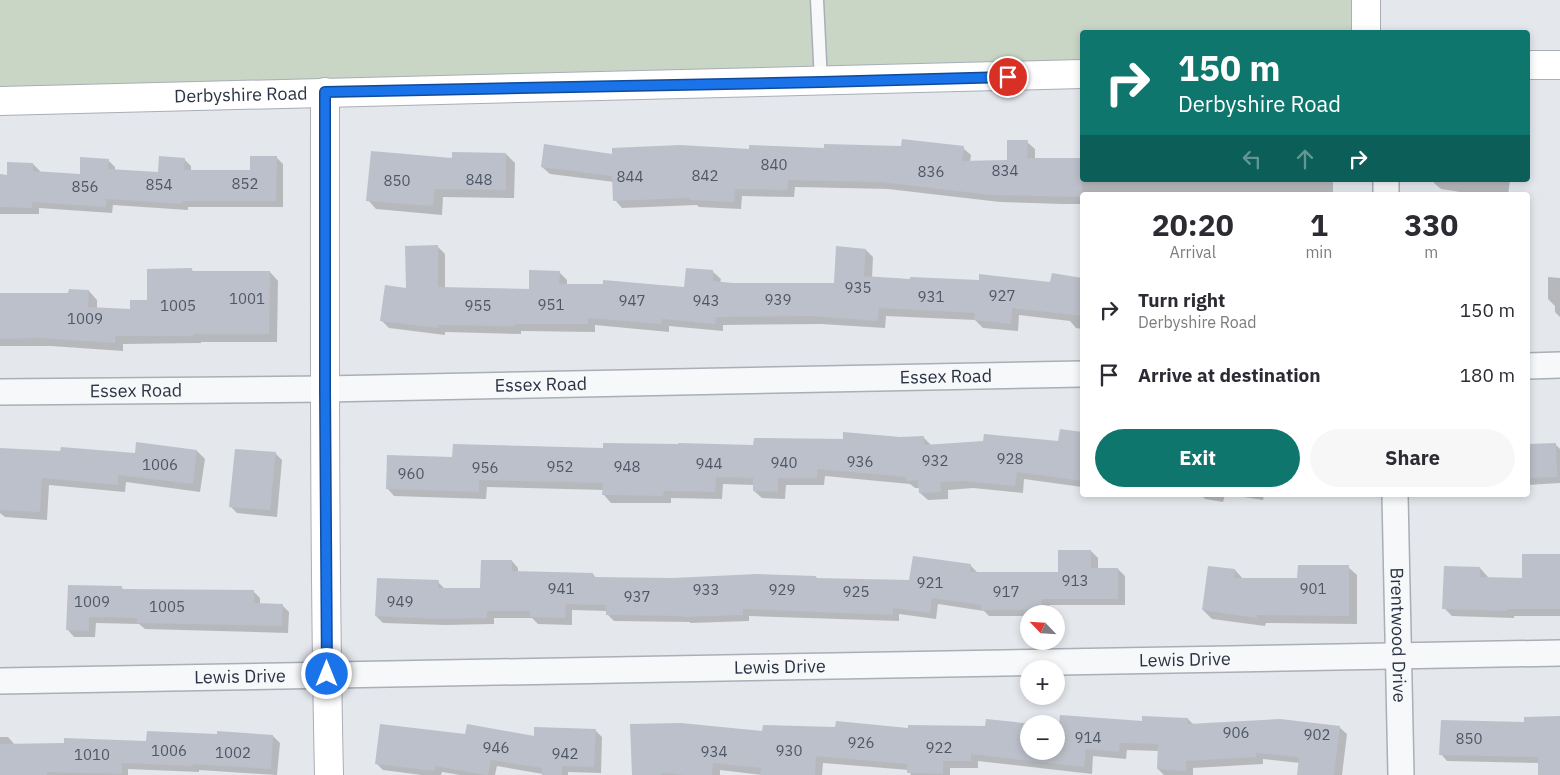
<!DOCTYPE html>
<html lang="en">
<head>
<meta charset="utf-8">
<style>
	:root { --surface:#fff; --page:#f7f7f7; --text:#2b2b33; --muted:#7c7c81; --accent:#0f766e }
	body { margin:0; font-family:"IBM Plex Sans",sans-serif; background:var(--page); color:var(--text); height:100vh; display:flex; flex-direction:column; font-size:19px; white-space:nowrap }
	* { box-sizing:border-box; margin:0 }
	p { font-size:16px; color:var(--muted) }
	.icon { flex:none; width:28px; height:28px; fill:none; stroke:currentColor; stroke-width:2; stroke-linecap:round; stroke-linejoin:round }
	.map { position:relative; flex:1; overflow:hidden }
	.side { position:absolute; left:1080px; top:192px; width:450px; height:305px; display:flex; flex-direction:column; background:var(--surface); border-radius:5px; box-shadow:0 2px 8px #0003 }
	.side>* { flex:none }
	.guide { position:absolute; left:1080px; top:30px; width:450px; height:152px; border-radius:5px; box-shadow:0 2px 8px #0003; background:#0f766e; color:#fff; overflow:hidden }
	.needle { width:32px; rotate:295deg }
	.fabs { position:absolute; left:1020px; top:605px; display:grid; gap:10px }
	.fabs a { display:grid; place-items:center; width:45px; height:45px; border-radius:50%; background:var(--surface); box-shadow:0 2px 8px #0003; font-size:25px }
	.pin { position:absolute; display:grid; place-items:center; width:42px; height:42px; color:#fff; margin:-21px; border:2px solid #fff; border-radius:50%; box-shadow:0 1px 5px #0007 }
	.me { position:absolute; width:55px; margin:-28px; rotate:0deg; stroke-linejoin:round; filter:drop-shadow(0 0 4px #0008) }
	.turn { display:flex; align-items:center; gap:18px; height:105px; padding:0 15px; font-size:22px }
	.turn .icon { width:65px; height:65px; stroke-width:2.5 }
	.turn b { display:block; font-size:35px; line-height:42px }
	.lanes { display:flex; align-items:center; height:48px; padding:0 15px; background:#0003; justify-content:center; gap:25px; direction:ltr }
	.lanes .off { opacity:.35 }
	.eta { display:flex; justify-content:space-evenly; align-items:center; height:85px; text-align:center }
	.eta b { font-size:30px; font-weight:800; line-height:35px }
	.cta { display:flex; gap:10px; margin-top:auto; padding:10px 15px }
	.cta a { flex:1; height:58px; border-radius:30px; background:var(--accent); color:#fff; font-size:20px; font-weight:800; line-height:58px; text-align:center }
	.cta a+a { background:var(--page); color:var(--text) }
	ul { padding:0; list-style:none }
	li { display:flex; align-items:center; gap:15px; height:65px; padding:0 15px }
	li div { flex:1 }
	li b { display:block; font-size:19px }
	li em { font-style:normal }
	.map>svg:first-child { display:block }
	.green { fill:#c9d6c5 }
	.shadow { fill:#0003 }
	.building { fill:#bbc0ca }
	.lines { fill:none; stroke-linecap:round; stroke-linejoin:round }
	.lane-casing { stroke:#a9aeb7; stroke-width:15 }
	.street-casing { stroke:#a9aeb7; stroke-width:28 }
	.secondary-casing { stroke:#a9aeb7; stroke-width:30 }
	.lane { stroke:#f7f8fa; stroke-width:12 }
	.street { stroke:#f7f8fa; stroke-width:25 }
	.secondary { stroke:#fff; stroke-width:28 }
	.route-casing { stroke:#114b97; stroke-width:12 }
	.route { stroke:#1a73e8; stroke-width:9 }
	.labels { text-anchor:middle; stroke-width:4; stroke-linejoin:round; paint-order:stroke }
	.number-label { font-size:15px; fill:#4f5766 }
	.street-label { font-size:18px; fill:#2b3445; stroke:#f4f6f9 }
</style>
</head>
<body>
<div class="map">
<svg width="1560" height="775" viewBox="0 0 1560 775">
	<rect width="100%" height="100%" fill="#e4e7ec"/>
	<!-- green -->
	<polygon class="green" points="0,0 1366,0 1366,32 1082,32 1082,74 0,101"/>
	<!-- shadow -->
	<g class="shadow">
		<polygon points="1027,142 1035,149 1035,160 1082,159 1082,180 1333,180 1333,195 1189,195 1132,193 1132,195 1082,195 1082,204 1062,204 1000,202 888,189 795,187 794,197 742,196 741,209 699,207 697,205 622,208 615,200 614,182 550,174 542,167 613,155 825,149 963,148 971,155 970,162 1008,162"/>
		<polygon points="506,154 515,163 514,198 443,197 442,215 376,209 368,200 453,159"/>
		<polygon points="276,157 283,164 283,207 188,207 188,210 113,205 112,213 39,208 39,214 0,214 0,176 8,176 33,164 40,171 40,173 81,175 108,160 115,167 115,170 159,173 184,159 191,166 191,171 251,171"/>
		<polygon points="1435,180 1510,180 1508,195 1479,195 1441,189 1434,183"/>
		<polygon points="437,246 445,254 445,289 530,290 559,272 567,280 567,285 686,289 713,272 721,279 720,283 835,284 866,250 873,257 872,278 1051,284 1053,274 1082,280 1082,329 1076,328 1070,321 1019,315 1018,331 983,328 975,320 886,316 885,328 821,324 723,325 723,331 669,326 669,332 595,325 595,332 521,331 521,334 445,332 445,335 389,328 382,321 407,289"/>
		<polygon points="192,270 194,272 270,272 278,281 277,342 201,342 201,343 123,344 123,351 51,346 0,346 0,294 70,294 89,291 97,300 97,308 132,310 148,301"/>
		<polygon points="1548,277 1560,278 1560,317 1555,312 1555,306 1548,299"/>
		<polygon points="1061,431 1082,434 1082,487 1024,479 1023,493 973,488 948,490 948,499 928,500 920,493 920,488 915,488 910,484 825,476 824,485 786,485 785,499 762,498 754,491 754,485 723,484 722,499 671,498 671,503 611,503 604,495 604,490 487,487 486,499 394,496 387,488 453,459 604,449 755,446 844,440 923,437 931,445 1059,442"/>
		<polygon points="1555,444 1560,449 1560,483 1528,485 1528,445"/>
		<polygon points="0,449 136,455 197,451 205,459 200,492 126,482 125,492 49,485 47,520 5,517 0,513"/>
		<polygon points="275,453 282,460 277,517 237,513 230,506"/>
		<polygon points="1201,495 1225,495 1223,502 1205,499"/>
		<polygon points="1231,495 1264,495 1263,500"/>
		<polygon points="1447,495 1475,495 1475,497 1448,496"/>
		<polygon points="1091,551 1098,558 1098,569 1118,569 1125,576 1125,605 1049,605 1049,614 1029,614 1029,616 989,616 984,611 938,604 936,619 899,614 899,621 749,616 749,621 691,623 689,622 614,621 607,614 607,611 572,610 572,625 538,624 532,618 494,618 494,624 445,625 383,623 376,616 438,582 445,589 482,590 512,561 518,568 518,573 593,574 596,578 673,579 816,577 818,579 910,582 971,566 978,573 1060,573"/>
		<polygon points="1560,555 1560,616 1514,616 1514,618 1452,616 1444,608 1480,568 1488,577 1487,579 1523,580"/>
		<polygon points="1209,567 1235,570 1244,580 1299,580 1348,567 1357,575 1357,624 1266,623 1265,626 1212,619 1203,610"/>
		<polygon points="121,587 124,590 254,592 260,598 260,605 282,605 289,612 288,633 145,629 139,624 96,623 95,637 74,637 68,630"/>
		<polygon points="1560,717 1560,775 1539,775 1539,763 1447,761 1441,754 1525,723"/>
		<polygon points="1188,719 1194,725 1339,727 1347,734 1342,775 1298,775 1300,763 1263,759 1263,764 1193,768 1193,775 1164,775 1158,769 1159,751 1127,750 1126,759 1093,756 1092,774 978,761 978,768 950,768 950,775 911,775 909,770 823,763 822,775 762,775 720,770 720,775 633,775 763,733 1029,751 1056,751 1143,723"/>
		<polygon points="595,730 602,737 601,773 568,772 568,775 543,775 543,774 497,766 495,775 460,775 442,772 441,775 422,775 383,770 376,763 466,736 535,738"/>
		<polygon points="273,736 280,743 277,775 199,770 199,772 128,769 128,775 0,775 0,737 8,737 15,745 148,742"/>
	</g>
	<!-- building -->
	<g class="building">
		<polygon points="902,139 964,146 962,161 1007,160 1007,140 1028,140 1027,158 1082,158 1082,197 991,195 880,182 788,180 787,190 735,189 734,202 690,200 690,198 613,201 612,176 541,167 544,144 612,154 612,148 680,145 749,149 749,145 824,148 824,144 901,146"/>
		<polygon points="371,151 452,158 452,152 506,153 506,190 435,189 433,206 366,201"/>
		<polygon points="159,156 185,158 184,170 250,170 250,156 277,156 276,201 182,201 182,204 106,199 106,207 32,202 32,208 0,207 0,174 7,175 7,162 33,163 33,171 80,174 80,157 109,159 108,169 158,172"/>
		<polygon points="438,245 438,287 529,289 529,270 560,271 559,284 603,284 603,280 684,287 686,268 713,270 713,281 733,283 834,283 836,246 866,249 864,276 910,279 910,277 979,280 979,274 1050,282 1052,273 1082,278 1082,316 1012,308 1011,324 974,320 975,313 879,308 877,321 812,316 716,317 715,324 662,319 661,324 588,318 588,324 514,324 514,326 438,325 438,328 380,321 385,285 406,288 405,246"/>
		<polygon points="192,268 192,271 270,271 269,334 193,334 193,336 115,336 115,343 41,338 0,339 0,293 68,293 69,289 89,290 88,307 130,309 130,300 147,300 147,269"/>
		<polygon points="1060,429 1082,432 1082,481 1017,472 1015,486 964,481 940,482 941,492 919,493 918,480 906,481 906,477 817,469 817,478 778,478 778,492 753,491 753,478 716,477 715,492 664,491 663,496 602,495 603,483 515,481 479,480 479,492 386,489 387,455 452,457 453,444 603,448 603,443 678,444 678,443 753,445 754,438 843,439 843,432 900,437 924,436 924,445 983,441 984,434 1058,441"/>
		<polygon points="136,442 197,450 193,484 118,475 118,485 42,478 40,512 0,510 0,448 60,451 61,447 135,453"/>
		<polygon points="1556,443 1557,477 1528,478 1528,444"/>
		<polygon points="235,449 276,452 270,510 229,507"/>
		<polygon points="1058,550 1091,550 1091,568 1118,568 1118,599 1042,599 1042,610 981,610 981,605 932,598 930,613 893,608 893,615 743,609 743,615 683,617 682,616 606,615 606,605 566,604 565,618 530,617 530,611 487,611 487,618 437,619 375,616 377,578 439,580 438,588 480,588 481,560 512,560 512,571 593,573 593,577 673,578 757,574 816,576 816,578 909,580 913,556 971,564 970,572 1058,572"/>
		<polygon points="1522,554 1560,554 1560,609 1507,609 1507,611 1442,609 1444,566 1480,567 1480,577 1522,578"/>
		<polygon points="1298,565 1349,565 1349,616 1257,615 1257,618 1202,610 1208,566 1235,569 1234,578 1297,578"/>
		<polygon points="68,585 122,586 122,589 254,590 254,603 283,604 282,626 137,623 137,618 89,617 89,631 66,630"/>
		<polygon points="1060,715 1142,721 1142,716 1188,718 1188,724 1280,719 1340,726 1334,775 1297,775 1299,757 1256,753 1256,757 1186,761 1186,771 1157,769 1158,744 1120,743 1119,752 1086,749 1084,767 971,754 971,761 943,761 943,774 907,773 907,764 816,756 815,775 760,775 761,768 713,763 712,775 685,775 661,773 661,775 632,775 630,724 681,723 762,731 763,725 835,727 836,721 908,728 908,725 985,726 986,719 1034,724 1029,724 1029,751 1056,751 1056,726 1059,726"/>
		<polygon points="1560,716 1560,775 1538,775 1538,757 1439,755 1441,720 1524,722 1524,717"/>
		<polygon points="380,724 465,734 467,724 534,736 534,727 596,729 594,767 562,766 562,775 542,775 542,768 491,760 488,775 486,775 435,766 434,771 375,764"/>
		<polygon points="147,731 217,734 217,731 273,735 271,769 193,764 193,766 122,763 122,774 47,772 47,775 0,775 0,744 64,743 64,738 146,741"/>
	</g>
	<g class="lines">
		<defs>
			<polyline id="lane" points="817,0 821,82"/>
			<g id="street">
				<polyline points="1386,180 1386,195"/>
				<polyline points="1528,366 1560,365"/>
				<path id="s1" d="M0 392 325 389 1082 374"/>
				<path id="s2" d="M1395 495 1401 775"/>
				<path id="s3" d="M0 681 1560 653"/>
			</g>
			<g id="secondary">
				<polyline points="1366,0 1366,32"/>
				<polyline points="1528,65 1560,65"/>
				<path d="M325 92C325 320 324 547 329 775"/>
				<path id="s4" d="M0 101C361 91 722 86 1082 74"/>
			</g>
		</defs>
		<!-- lane casing -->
		<use href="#lane" class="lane-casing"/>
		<!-- street casing -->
		<use href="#street" class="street-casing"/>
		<!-- secondary casing -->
		<use href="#secondary" class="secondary-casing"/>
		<!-- lane -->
		<use href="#lane" class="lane"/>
		<!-- street -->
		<use href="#street" class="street"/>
		<!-- secondary -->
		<use href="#secondary" class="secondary"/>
	</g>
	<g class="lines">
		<defs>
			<polyline id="route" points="327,674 325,389 325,92 822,82 1008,77"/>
		</defs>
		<!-- route casing -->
		<use href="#route" class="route-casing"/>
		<!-- route -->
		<use href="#route" class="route"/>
	</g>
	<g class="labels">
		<!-- number labels -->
		<g class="number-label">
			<text x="774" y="170">840</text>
			<text x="1005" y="176">834</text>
			<text x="931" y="177">836</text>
			<text x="705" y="181">842</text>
			<text x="630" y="182">844</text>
			<text x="479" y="185">848</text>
			<text x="397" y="186">850</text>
			<text x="245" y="189">852</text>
			<text x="159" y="190">854</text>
			<text x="85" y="192">856</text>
			<text x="858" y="293">935</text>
			<text x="1002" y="301">927</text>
			<text x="931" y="302">931</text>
			<text x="247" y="304">1001</text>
			<text x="778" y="305">939</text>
			<text x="632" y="306">947</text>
			<text x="706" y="306">943</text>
			<text x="551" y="310">951</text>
			<text x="178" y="311">1005</text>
			<text x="478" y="311">955</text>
			<text x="85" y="324">1009</text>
			<text x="1010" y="464">928</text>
			<text x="935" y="466">932</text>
			<text x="860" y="467">936</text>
			<text x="784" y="468">940</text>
			<text x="709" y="469">944</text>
			<text x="160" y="470">1006</text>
			<text x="560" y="472">952</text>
			<text x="627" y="472">948</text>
			<text x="485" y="473">956</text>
			<text x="411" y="479">960</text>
			<text x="1075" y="586">913</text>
			<text x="930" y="588">921</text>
			<text x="561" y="594">941</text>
			<text x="1313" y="594">901</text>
			<text x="706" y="595">933</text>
			<text x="782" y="595">929</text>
			<text x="856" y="597">925</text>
			<text x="1006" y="597">917</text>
			<text x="637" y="602">937</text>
			<text x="92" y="607">1009</text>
			<text x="400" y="607">949</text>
			<text x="167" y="612">1005</text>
			<text x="1236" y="738">906</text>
			<text x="1317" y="740">902</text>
			<text x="1088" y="743">914</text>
			<text x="1469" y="744">850</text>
			<text x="861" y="748">926</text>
			<text x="496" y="753">946</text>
			<text x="939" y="753">922</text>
			<text x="169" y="756">1006</text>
			<text x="789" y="756">930</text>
			<text x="714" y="757">934</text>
			<text x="233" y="758">1002</text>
			<text x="565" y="759">942</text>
			<text x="92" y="760">1010</text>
		</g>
		<!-- street labels -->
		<g class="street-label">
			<text dy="6" stroke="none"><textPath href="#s4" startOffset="241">Derbyshire Road</textPath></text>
			<text dy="6" stroke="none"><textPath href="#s1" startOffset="946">Essex Road</textPath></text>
			<text dy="6" stroke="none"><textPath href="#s1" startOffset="541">Essex Road</textPath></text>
			<text dy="6" stroke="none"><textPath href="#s1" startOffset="136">Essex Road</textPath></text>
			<text dy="6" stroke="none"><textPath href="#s2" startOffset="140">Brentwood Drive</textPath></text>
			<text dy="6" stroke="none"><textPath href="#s3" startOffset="1185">Lewis Drive</textPath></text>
			<text dy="6" stroke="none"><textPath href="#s3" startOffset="780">Lewis Drive</textPath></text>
			<text dy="6" stroke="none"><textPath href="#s3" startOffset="240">Lewis Drive</textPath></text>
		</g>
	</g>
</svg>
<div class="fabs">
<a><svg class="needle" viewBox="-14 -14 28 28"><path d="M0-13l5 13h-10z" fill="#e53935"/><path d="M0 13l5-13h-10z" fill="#7c7c81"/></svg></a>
<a>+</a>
<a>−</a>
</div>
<div class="pin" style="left:1008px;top:77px;background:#d93025"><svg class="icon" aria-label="arrive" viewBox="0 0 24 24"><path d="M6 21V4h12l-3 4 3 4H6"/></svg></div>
<svg class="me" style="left:327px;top:674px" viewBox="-20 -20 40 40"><circle r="17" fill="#1a73e8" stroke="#fff" stroke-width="3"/><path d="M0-11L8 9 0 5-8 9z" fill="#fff"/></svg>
<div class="guide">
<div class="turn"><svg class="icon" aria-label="right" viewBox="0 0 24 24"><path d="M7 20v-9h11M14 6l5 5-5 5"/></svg><div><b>150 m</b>Derbyshire Road</div></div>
<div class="lanes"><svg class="icon off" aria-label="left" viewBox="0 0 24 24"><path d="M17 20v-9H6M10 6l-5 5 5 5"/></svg><svg class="icon off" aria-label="ahead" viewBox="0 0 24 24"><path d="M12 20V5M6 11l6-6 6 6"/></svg><svg class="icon" aria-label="right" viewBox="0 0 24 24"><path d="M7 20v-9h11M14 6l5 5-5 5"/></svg></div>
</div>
<section class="side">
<div class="eta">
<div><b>20:20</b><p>Arrival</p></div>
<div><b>1</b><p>min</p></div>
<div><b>330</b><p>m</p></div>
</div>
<ul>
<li><svg class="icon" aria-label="right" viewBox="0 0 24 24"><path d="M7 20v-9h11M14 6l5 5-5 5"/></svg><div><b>Turn right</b><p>Derbyshire Road</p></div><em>150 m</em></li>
<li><svg class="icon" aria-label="arrive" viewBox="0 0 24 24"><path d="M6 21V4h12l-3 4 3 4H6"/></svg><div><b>Arrive at destination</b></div><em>180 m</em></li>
</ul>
<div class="cta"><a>Exit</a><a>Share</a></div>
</section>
</div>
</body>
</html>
